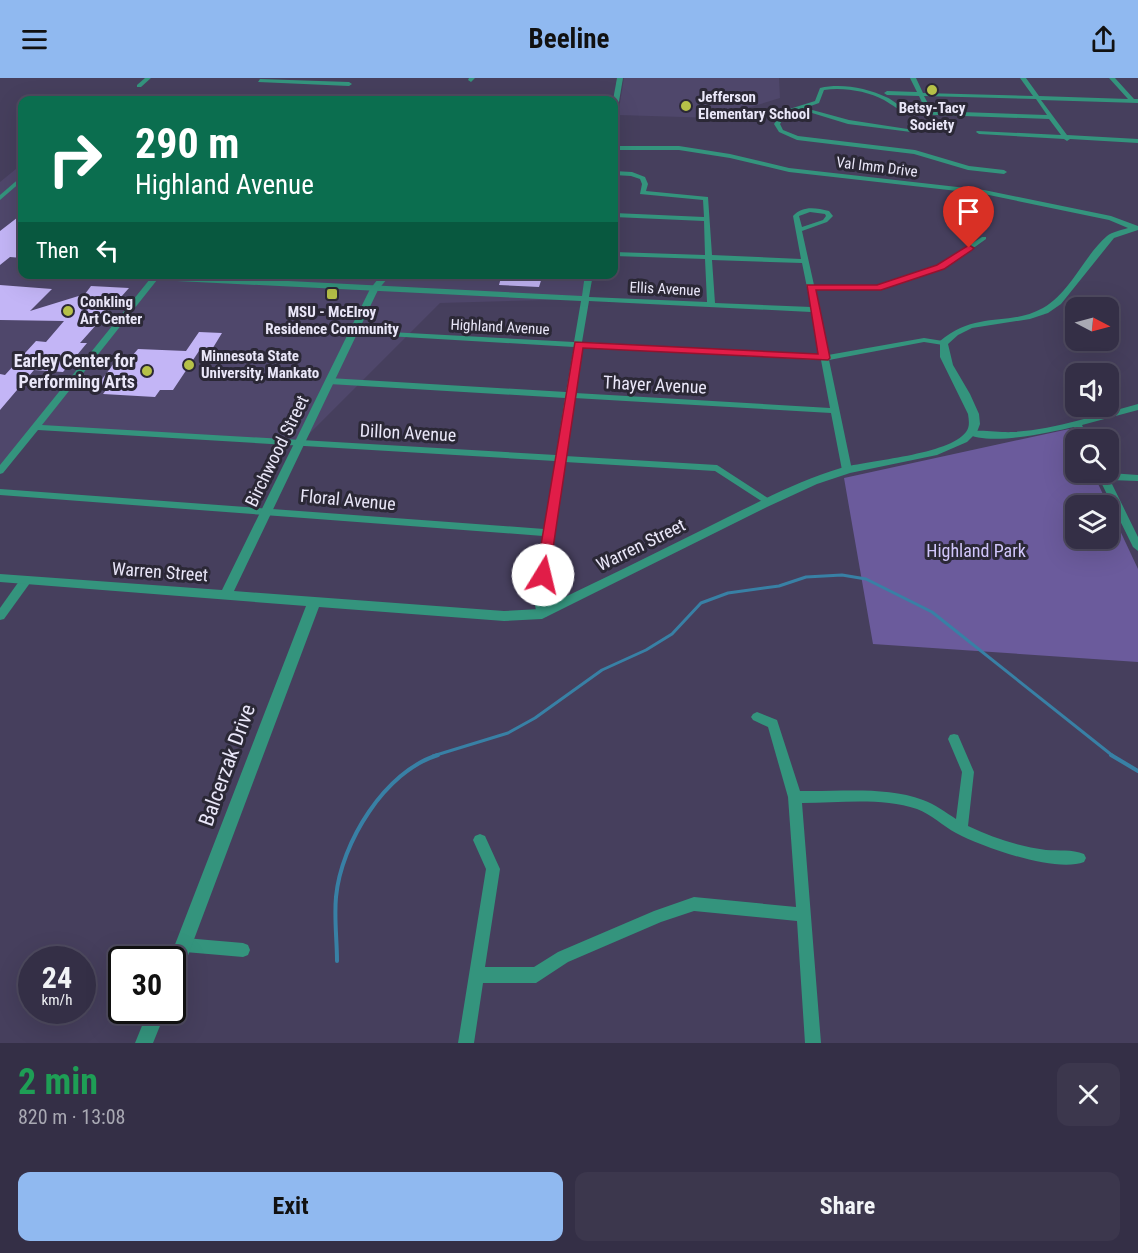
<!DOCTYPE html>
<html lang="en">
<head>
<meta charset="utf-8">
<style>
	:root { --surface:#342f46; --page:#3c374d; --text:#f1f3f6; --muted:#a9a9b3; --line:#4e4a5f; --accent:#90b9f0 }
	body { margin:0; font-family:"Roboto Condensed",sans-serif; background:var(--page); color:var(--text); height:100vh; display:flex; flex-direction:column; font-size:22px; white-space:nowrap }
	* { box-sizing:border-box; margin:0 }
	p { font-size:20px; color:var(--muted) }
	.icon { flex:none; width:33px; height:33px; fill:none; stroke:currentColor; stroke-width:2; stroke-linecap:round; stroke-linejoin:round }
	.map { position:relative; height:965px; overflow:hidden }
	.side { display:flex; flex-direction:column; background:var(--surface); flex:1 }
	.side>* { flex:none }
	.banner { position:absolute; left:18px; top:18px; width:600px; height:183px; border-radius:12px; box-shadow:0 6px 24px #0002,0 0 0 2px var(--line); background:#0b6e4f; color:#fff; overflow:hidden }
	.needle { width:39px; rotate:96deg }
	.controls { position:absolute; left:1065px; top:219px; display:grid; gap:12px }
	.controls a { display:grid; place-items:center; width:54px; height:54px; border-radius:12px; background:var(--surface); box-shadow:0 6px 24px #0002,0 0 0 2px var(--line); font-size:30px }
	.speed { position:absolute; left:18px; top:868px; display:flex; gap:12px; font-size:30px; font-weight:700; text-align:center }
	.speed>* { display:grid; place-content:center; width:78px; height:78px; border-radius:50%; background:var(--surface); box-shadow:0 6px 24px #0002,0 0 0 2px var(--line); line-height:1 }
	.speed small { font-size:15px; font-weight:400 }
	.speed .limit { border:3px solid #111; border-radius:9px; background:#fff; color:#111 }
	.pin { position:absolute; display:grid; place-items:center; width:51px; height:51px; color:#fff; margin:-62px -26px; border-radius:50% 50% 50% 0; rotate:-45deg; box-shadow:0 0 6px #0007 }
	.pin .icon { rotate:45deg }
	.me { position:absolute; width:66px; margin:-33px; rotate:9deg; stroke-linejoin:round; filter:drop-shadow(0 0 4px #0008) }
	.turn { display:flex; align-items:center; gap:21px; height:126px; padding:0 18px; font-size:27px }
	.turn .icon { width:78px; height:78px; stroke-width:2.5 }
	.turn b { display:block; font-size:42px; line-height:51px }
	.then { display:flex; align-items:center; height:57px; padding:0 18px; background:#0003; gap:12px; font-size:22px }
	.round { display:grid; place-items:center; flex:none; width:63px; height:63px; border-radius:12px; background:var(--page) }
	.overview { display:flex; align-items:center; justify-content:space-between; height:102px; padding:0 18px }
	h1 { font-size:36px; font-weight:700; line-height:45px; color:#1e9e55 }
	.action { display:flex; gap:12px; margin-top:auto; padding:12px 18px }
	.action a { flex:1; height:69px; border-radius:12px; background:var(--accent); color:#111; font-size:24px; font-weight:700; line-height:69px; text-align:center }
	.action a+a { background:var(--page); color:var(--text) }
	header { display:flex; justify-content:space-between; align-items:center; height:78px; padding:0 18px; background:var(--accent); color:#111; font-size:27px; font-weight:700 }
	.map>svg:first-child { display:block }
	.built { fill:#4f476b }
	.green { fill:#6b5b9c; fill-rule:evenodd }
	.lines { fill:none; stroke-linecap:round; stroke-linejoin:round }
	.stream-far1 { stroke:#3880a5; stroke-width:3 }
	.stream { stroke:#3880a5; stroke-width:4 }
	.building { fill:#c3b5f6 }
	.minor { fill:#34947d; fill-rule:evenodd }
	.tertiary { fill:#34947d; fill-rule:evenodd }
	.route { fill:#e11d48; stroke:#92132f; stroke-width:1.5 }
	.poi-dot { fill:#b6c148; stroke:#2b2836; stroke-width:2 }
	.labels { text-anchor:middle; stroke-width:6; stroke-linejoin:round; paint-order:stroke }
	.far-poi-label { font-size:15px; font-weight:bold; fill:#e9e6f8; stroke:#2b2836; text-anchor:start }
	.far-street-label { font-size:15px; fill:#e9e6f8; stroke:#2b2836 }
	.poi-label { font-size:18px; font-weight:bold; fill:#e9e6f8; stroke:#2b2836; text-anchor:end }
	.street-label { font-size:18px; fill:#e9e6f8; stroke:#2b2836 }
	.park-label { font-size:18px; fill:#d1c6fb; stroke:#2b2836 }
	.near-street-label { font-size:21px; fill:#e9e6f8; stroke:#2b2836 }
</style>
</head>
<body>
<header><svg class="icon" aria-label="menu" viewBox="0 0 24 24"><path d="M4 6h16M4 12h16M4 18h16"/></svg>Beeline<svg class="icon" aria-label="share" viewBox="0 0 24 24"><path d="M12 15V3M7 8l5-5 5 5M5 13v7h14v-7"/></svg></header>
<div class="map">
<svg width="1138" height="965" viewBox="0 0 1138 965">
	<rect width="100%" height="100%" fill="#463f5d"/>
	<!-- built -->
	<g class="built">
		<polygon points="624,0 779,0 780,20 715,40 618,37"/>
		<polygon points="22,86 22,196 589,197 585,221 440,225 300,365 35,349 0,392 0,104"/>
	</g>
	<!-- green -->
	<path class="green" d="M1069 351 1075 354 1078 361 1076 362V394L1093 395 1138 491V584L873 566 844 400ZM1076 428H1108V460H1076Z"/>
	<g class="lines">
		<!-- stream-far1 -->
		<polyline class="stream-far1" points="433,678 508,655 535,640 602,592 646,572 672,556 701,525 728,515 779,508 806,499 842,497 866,501 932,534 1113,678"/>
		<!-- stream -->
		<g class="stream">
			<polyline points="1111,677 1138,693"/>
			<path d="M337 883C337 862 334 840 336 819 341 765 385 693 438 677"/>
		</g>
	</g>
	<!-- building -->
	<g class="building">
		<polygon points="22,136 22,180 10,179 0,187 0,153"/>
		<polygon points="502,196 543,196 539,209 499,207"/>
		<polygon points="0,207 52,211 30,233 85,216 91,208 129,210 80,265 87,265 63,294 34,292 0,332 0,296 5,297 36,263 46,264 64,243 0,242"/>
		<polygon points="199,254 222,255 211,273 199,273 173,312 160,312 155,319 103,316 109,308 97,308 120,277 132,278 138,271 186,273"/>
	</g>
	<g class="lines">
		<!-- minor -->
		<g class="minor">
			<polygon points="145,0 151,0 141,9 137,9 137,7"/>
			<polygon points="469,0 475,0 471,4 468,2"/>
			<polygon points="617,0 623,0 617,35 614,37 613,22"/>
			<path d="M910 0H916L923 15 1033 18 1020 0H1026L1039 18 1128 21 1109 0H1115L1134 21H1138V25L1041 22 1067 57 1138 61V65L1070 61 1067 63 1064 61 979 56 976 54 977 53 1061 57 1049 41 909 36C899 33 893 27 884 22 867 13 843 9 824 12L819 25 805 30 849 42 914 52 911 54 848 46 799 31 787 35 780 46 783 52 798 58 915 72 969 88 1004 92 1007 94 1004 96 968 92 914 76 797 62 779 54 774 46 783 33 815 23 820 10C841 5 867 10 886 19 894 22 899 29 907 32 913 34 920 33 926 33L919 18 887 17 884 15 887 13 917 14ZM924 18 1036 21 1047 37 932 33Z"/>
			<polygon points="260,1 349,4 352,6 349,8 258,4"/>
			<path d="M614 93 632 94 645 99 648 106 646 113 708 119 712 177 801 181 793 138C803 127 816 130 829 133L833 138 827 144 802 153 814 207 877 208 938 187 982 159H986V161L944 191 881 212 814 211 828 277 924 260 943 263 947 265 943 267 924 264 829 282 852 392 850 394H844L842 392 831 335 574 320 565 378 717 387 774 424 772 426H766L715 393 565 384 544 518 548 536 546 539H538C529 516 539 482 543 458L0 417V411L544 451 555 383 38 352 3 395 0 396V387L154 196 582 218 585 196H593L589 219 707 224 705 181 614 178V174L705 177 704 143 614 139V135L704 139 703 122 640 116 642 106 640 101 631 98 614 97ZM810 134 825 136 826 138 823 142 802 149 799 138ZM712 182 802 185 811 229 715 225ZM157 202 581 223 574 264 353 252 349 254 353 256 574 269 566 314 329 300 325 303 329 306 565 320 556 377 42 347ZM589 223 811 234 820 277 582 264ZM582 269 821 282 830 330 575 315Z"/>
			<polygon points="22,98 22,103 0,122 0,117"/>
			<path d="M1138 326V332L1082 347 1089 362H1080L1074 349C1051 354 987 369 966 355 974 350 1001 355 1012 354 1055 352 1096 337 1138 326Z"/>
			<polygon points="1096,394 1138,397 1138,403 1110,402 1138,459 1138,473 1133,469"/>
			<polygon points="26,498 31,502 30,505 4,541 0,542 0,530 22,499"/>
			<path d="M757 634 777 642 800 713C840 714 885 708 923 722 935 726 945 734 956 741L962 694 948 661 950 657 954 656 958 657 974 694 968 748C993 760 1018 768 1046 772 1058 773 1072 771 1084 776L1086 780 1084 784C1055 795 982 769 956 755 943 748 931 736 917 731 881 719 839 725 802 725L821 965H805L797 843 694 833 661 844 568 884 536 905H483L474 965H458L486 791 473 762 475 758 480 756 485 758 500 791 485 889H534L558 874 654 833 694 819 796 829 788 719 768 649 753 642 751 639 753 636Z"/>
			<polygon points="185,860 243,865 248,867 250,872 248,877 243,879 185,874 180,872 178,867 180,862"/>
		</g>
		<!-- tertiary -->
		<g class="tertiary">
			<path d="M614 68H679L730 76 789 90 984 112 1111 138 1138 148V152L1114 160 1061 226 1048 235 1030 241 972 250 958 257 948 266 953 287 970 316 979 336 980 346 977 354 967 364 937 377 850 395 817 406 767 429 542 541 504 543 319 529 181 896 178 902 172 904V882H169L306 528 0 504V496L222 512 370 211 382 196H391L378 212 234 513 504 533 540 531C596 504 652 477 708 449 751 428 794 404 841 390 869 382 949 377 966 354 970 349 969 343 968 336L940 279V263C977 232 1009 249 1043 230 1071 214 1083 179 1107 158 1112 154 1122 152 1128 150L1109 142 984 116 789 94 730 80 679 72H614Z"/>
			<polygon points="148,933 166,933 153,965 135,965"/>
		</g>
	</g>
	<!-- route -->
	<polygon class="route" points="969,167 974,170 972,172 944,191 881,212 816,212 830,280 828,282 583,270 549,497 543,502 538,500 536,497 575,264 818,276 807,207 877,207 937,187"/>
	<!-- markers -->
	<g class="poi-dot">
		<circle cx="932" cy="12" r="6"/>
		<circle cx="686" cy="28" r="6"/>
		<rect x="326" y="210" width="12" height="12" rx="3"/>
		<circle cx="68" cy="233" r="6"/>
		<circle cx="189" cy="287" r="6"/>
		<circle cx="147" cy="293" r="6"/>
	</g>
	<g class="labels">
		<!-- far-poi labels -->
		<g class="far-poi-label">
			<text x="698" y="24">Jefferson<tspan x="698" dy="17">Elementary School</tspan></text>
			<text x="932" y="35" text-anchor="middle">Betsy-Tacy<tspan x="932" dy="17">Society</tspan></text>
			<text x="80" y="229">Conkling<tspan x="80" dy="17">Art Center</tspan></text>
			<text x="332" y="239" text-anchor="middle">MSU - McElroy<tspan x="332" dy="17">Residence Community</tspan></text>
			<text x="201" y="283">Minnesota State<tspan x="201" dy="17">University, Mankato</tspan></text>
		</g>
		<!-- far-street labels -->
		<g class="far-street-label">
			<text transform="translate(877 89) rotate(7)" y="5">Val Imm Drive</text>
			<text transform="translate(665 211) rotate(3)" y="5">Ellis Avenue</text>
			<text transform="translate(500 249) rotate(3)" y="5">Highland Avenue</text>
		</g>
		<!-- poi labels -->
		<g class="poi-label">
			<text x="135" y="289">Earley Center for<tspan x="135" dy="21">Performing Arts</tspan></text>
		</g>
		<!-- street labels -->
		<g class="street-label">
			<text transform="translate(655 307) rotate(3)" y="6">Thayer Avenue</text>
			<text transform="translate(408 355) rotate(3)" y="6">Dillon Avenue</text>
			<text transform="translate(277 373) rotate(-64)" y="6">Birchwood Street</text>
			<text transform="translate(348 422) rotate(5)" y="6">Floral Avenue</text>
			<text transform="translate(641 467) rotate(-26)" y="6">Warren Street</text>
			<text transform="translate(160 494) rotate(4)" y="6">Warren Street</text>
		</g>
		<!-- park labels -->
		<g class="park-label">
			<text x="976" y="479">Highland Park</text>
		</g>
		<!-- near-street labels -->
		<g class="near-street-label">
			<text transform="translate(227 687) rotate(-70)" y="7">Balcerzak Drive</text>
		</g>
	</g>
</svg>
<div class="controls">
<a><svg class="needle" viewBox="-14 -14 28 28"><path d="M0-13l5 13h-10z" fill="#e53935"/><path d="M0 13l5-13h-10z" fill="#a9a9b3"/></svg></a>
<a><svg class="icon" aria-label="sound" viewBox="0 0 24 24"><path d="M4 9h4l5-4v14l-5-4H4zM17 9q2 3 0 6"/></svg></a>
<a><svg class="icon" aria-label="search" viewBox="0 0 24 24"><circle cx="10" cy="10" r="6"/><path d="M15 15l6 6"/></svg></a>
<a><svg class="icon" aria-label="layers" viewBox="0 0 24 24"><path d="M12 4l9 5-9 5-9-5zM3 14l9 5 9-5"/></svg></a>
</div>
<div class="speed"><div>24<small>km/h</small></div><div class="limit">30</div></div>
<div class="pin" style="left:969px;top:170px;background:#d93025"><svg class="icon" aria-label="arrive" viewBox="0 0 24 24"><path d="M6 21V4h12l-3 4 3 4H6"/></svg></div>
<svg class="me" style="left:543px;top:497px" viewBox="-20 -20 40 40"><circle r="19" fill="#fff"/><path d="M0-13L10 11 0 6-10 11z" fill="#e11d48"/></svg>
<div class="banner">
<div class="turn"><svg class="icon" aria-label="right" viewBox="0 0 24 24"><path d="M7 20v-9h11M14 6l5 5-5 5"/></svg><div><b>290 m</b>Highland Avenue</div></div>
<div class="then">Then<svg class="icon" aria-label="left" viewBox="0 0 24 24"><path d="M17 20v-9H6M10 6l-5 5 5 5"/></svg></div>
</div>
</div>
<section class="side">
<div class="overview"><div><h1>2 min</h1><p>820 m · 13:08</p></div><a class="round"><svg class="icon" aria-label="close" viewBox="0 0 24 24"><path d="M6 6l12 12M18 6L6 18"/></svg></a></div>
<div class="action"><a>Exit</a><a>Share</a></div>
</section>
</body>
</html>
